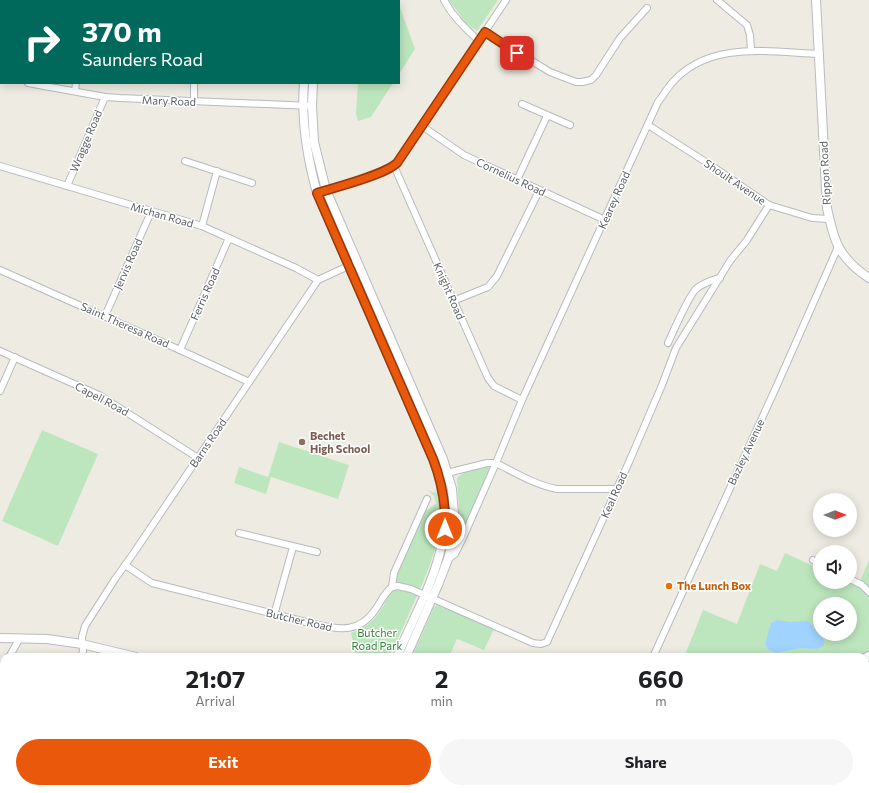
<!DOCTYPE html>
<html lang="en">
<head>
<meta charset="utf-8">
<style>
	:root { --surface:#fff; --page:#f6f6f6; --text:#202124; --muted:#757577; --accent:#ea580c }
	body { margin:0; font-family:Commissioner,sans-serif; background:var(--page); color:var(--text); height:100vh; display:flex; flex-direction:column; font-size:15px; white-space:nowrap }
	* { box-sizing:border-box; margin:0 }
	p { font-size:13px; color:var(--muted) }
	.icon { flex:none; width:22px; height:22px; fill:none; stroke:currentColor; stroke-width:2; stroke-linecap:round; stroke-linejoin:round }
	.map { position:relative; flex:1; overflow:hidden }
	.details { position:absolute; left:0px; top:653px; width:869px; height:140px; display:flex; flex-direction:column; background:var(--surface); border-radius:12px 12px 0 0; box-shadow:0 2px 10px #0003 }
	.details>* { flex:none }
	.hud { position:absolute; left:0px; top:0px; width:400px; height:84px; box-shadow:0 2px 10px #0003; background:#00695c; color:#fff; overflow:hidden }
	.needle { width:26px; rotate:90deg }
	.tools { position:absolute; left:813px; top:493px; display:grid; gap:8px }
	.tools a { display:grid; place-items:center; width:44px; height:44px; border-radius:50%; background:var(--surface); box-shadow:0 2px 10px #0003; font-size:20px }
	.pin { position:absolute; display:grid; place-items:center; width:34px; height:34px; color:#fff; margin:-17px; border-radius:8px; box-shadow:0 2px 6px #0006 }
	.me { position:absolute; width:44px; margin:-22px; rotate:0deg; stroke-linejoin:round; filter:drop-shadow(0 0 3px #0008) }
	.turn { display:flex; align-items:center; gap:14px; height:84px; padding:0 16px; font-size:18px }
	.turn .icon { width:52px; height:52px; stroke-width:2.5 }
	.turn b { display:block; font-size:28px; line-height:34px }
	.eta { display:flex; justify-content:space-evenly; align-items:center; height:68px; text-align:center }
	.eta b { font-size:24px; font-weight:700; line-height:28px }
	.primary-button { display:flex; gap:8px; margin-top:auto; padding:8px 16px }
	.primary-button a { flex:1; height:46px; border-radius:24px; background:var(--accent); color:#fff; font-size:16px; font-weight:700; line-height:46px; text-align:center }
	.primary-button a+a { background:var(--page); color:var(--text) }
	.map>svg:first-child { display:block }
	.green { fill:#bde6be; fill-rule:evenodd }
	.water { fill:#a1d3ff }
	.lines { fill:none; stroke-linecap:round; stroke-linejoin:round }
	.street-casing { stroke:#b7babf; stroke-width:8 }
	.secondary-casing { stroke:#b8bbc1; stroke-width:10 }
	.street { stroke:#fff; stroke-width:6 }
	.secondary { stroke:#fff; stroke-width:8 }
	.route-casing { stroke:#983908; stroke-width:10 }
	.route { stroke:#ea580c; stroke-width:7 }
	.education-dot { fill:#8d6e63; stroke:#fff; stroke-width:1.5 }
	.food-dot { fill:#e8710a; stroke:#fff; stroke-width:1.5 }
	.labels { text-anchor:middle; stroke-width:3; stroke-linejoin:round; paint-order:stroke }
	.street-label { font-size:11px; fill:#5a5e63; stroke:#fff }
	.education-label { font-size:11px; font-weight:bold; fill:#785e54; stroke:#fff; text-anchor:start }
	.food-label { font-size:11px; font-weight:bold; fill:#c56008; stroke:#fff; text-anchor:start }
	.park-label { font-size:11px; fill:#318438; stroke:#fff }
</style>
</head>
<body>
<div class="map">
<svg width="869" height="793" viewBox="0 0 869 793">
	<rect width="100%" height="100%" fill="#eeece2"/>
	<!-- green -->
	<g class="green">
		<polygon points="449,0 498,0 477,31 466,23"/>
		<polygon points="399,5 415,49 399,74"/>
		<polygon points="358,83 393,83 371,117 358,121 356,114"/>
		<polygon points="42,430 98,454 58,546 2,521"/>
		<polygon points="279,442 349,465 338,499 271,477 266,494 234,483 239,467 268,477"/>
		<path d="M485 467H489V473L457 546 460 522 457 479C461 471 477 469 485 467Z"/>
		<path d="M428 490 435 493 436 490C444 527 435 556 420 589 410 612 400 634 389 657H356L351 633C358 630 365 627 371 622 382 612 389 594 396 581L395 577 424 512 436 504 434 496Z"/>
		<path d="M785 553 820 569V582L860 581 869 560V696L865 699V657H684L703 610 737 624 760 564 777 571ZM820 604H850V634H820Z"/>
		<polygon points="439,604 494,629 484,650 457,639 449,657 412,657 434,607"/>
		<polygon points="865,736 869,737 869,793 823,793 824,789 865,789"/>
		<polygon points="15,789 78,789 82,790 81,793 13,793"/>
	</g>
	<!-- water -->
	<polygon class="water" points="777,620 790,622 806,621 809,622 823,639 824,646 816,649 800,648 776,653 769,650 765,644 771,623"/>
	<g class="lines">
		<defs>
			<g id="street">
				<path d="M444 0C453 17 465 28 479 41"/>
				<polyline points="717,0 747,25 750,35 751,51"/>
				<polyline points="90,1 90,0"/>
				<polyline points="485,32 550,72 576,82 582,82 591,80 596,75 620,38 647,8"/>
				<polyline points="0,78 1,78"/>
				<polyline points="28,83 105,97 120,98 312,106"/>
				<polyline points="75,91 76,83"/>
				<polyline points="194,102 194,83"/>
				<polyline points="522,104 570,125"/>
				<polyline points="648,125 712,166 769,205 812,218 829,219"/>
				<polyline points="422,126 464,155 479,162 605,220"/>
				<polyline points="185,161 252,183"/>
				<polyline points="0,166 202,226 296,268 318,280"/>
				<polyline points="394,166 488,378 494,386 522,400"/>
				<polyline points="517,180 547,116"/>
				<polyline points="67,186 105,97"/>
				<path d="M317 193C338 187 384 175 398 162L506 0"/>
				<polyline points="202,226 217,171"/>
				<polyline points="0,270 180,350 249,382"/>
				<polyline points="453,301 488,287 497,276 539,191"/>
				<polyline points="105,316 151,212"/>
				<path d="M668 343C673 332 690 293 697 288 704 283 712 280 720 278"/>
				<polyline points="180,350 229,238"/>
				<polyline points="0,351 101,396 198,458"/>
				<polyline points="0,391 15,357"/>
				<path d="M439 475 487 463H496L522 400 658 102C663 96 666 90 671 84 708 40 769 52 820 54"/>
				<polyline points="239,533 317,552"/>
				<path d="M448 559 455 554 462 540 496 463C516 473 535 485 557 489H617"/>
				<polyline points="813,560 820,564"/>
				<path d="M125 565 152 583 318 625C341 630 360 632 375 610 381 602 384 593 392 587L394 573 427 499"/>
				<polyline points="850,579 862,585 869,592"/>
				<polyline points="392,587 398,586 411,589 533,643 541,644 547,642 629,462 662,385 676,348 730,261 747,240 769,205"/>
				<polyline points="274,615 293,547"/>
				<polyline points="9,657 20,638"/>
				<polyline points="81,657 83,651 82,637 85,626 115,579 133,554 318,280 357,262"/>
				<polyline points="653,657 778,383 838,247"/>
				<polyline points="0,669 4,664"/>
				<polyline points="865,707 869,703"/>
				<polyline points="96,789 111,793"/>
				<polyline points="553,789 572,793"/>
				<polyline points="85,793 87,789"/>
				<polyline points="196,793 197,789"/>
				<polyline points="482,793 484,789"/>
				<polyline points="821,793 823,789"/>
			</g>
			<g id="secondary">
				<path d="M816 0 827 208C834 242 839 258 869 278"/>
				<polyline points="324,1 325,0"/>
				<polyline points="334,1 334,0"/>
				<path d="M304 83C301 121 307 157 317 193L433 459C463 540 427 585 397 657"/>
				<polyline points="313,83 312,106 314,142 326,190 443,459 452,489 454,514 452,544 448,559 438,585 406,657"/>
				<polyline points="0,638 47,639 82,644 136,657"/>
				<polyline points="865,658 869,656"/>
				<polyline points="348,793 350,789"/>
			</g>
		</defs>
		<!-- street casing -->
		<use href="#street" class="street-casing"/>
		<!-- secondary casing -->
		<use href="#secondary" class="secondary-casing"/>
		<!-- street -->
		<use href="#street" class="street"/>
		<!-- secondary -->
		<use href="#secondary" class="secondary"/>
	</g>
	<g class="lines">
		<defs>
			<path id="route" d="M445 529C446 504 442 482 433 459L317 193C337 187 384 175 397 163L485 32 517 53"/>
		</defs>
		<!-- route casing -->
		<use href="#route" class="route-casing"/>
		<!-- route -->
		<use href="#route" class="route"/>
	</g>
	<!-- markers -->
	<circle class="education-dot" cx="302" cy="442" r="4"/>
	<circle class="food-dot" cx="669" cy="586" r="4"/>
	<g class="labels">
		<!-- street labels -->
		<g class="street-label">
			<text transform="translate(169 101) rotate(2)" y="4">Mary Road</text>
			<text transform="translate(86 141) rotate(-67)" y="4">Wragge Road</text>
			<text transform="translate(825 173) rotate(-93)" y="4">Rippon Road</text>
			<text transform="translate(511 177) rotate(25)" y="4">Cornelius Road</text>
			<text transform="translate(735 182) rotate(34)" y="4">Shoult Avenue</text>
			<text transform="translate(614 200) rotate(-66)" y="4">Kearey Road</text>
			<text transform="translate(162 215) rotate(16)" y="4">Michan Road</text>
			<text transform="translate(128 264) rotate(-66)" y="4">Jervis Road</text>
			<text transform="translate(449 291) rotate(66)" y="4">Knight Road</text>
			<text transform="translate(205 294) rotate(-66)" y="4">Ferris Road</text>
			<text transform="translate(125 325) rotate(24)" y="4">Saint Theresa Road</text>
			<text transform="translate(102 399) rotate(28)" y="4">Capell Road</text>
			<text transform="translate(208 443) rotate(-56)" y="4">Barns Road</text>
			<text transform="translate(746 452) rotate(-65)" y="4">Bazley Avenue</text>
			<text transform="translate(614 495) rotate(-66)" y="4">Keal Road</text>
			<text transform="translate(299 620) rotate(13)" y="4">Butcher Road</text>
		</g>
		<!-- education labels -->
		<g class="education-label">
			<text x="310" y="440">Bechet<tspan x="310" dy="13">High School</tspan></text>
		</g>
		<!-- food labels -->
		<g class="food-label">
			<text x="677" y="590">The Lunch Box</text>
		</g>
		<!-- park labels -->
		<g class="park-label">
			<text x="377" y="637">Butcher<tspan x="377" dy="13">Road Park</tspan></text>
		</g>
	</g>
</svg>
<div class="tools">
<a><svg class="needle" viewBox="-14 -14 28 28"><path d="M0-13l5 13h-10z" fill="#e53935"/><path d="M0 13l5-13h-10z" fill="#757577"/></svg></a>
<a><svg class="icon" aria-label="sound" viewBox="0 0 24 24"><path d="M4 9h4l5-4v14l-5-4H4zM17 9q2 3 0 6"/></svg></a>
<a><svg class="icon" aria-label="layers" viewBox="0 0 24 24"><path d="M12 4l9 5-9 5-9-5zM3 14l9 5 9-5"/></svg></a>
</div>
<div class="pin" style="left:517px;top:53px;background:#d93025"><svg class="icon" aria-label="arrive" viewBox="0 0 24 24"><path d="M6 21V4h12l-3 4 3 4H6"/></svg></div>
<svg class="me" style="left:445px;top:529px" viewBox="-20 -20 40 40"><circle r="17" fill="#ea580c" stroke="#fff" stroke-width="3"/><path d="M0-11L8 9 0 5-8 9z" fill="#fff"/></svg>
<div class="hud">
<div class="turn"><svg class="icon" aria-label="right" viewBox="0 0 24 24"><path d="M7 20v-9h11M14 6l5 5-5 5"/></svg><div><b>370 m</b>Saunders Road</div></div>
</div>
<section class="details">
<div class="eta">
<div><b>21:07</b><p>Arrival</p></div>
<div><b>2</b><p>min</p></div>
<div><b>660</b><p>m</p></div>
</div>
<div class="primary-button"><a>Exit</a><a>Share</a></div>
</section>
</div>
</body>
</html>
